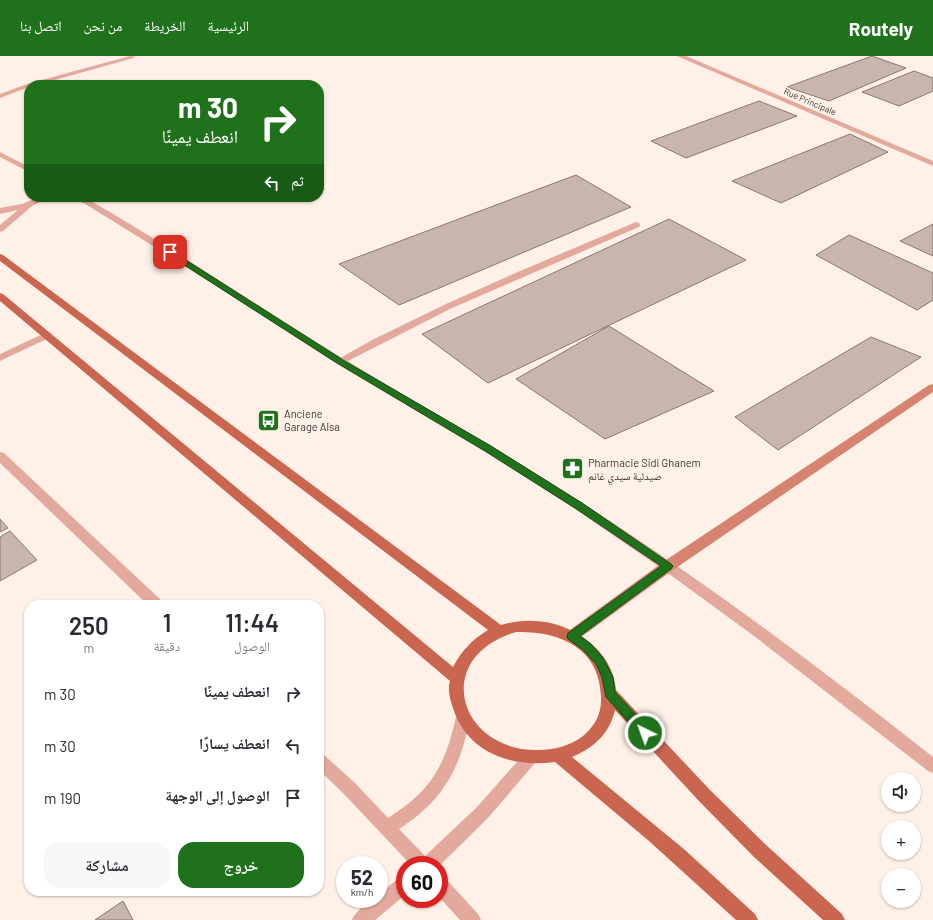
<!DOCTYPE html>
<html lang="ar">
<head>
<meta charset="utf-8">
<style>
	:root { --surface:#fff; --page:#f7f7f7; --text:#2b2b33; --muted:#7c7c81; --accent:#1f721b }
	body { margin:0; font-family:Barlow,"Noto Naskh Arabic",sans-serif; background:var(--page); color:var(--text); direction:rtl; height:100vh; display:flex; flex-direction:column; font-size:15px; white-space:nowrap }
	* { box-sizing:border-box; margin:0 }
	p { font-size:13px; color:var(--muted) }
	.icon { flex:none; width:22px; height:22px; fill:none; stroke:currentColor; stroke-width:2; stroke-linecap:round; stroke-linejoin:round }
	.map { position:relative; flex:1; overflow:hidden; direction:ltr }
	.drawer { position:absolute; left:24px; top:544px; width:300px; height:296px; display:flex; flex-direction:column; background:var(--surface); border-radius:16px; box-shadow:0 1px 3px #0004; direction:rtl }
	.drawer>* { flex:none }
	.hud { position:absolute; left:24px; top:24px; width:300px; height:122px; border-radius:16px; box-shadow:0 1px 3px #0004; direction:rtl; background:#1f721b; color:#fff; overflow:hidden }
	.controls { position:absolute; left:881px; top:716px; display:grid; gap:8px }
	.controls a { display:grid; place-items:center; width:40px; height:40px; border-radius:50%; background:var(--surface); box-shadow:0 1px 3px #0004; font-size:20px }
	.speed { position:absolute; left:336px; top:800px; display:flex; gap:8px; font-size:20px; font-weight:700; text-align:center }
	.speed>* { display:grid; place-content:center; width:52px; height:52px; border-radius:50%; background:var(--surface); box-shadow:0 1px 3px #0004; line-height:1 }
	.speed small { font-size:10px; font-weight:400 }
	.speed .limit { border:6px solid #d22; background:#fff; color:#111 }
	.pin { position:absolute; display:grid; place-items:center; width:34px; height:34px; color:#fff; margin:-17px; border-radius:8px; box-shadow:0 2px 6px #0006 }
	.me { position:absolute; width:44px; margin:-22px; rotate:318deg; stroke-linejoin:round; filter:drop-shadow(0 0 3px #0008) }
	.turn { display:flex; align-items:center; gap:14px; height:84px; padding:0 20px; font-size:18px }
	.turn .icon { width:52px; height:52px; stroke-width:2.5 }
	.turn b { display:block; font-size:28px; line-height:34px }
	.then { display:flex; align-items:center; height:38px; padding:0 20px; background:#0003; gap:8px; font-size:15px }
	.eta { display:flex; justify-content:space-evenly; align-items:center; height:68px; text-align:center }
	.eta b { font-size:24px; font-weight:600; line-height:28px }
	.button { display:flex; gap:8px; margin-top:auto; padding:8px 20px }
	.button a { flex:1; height:46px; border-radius:16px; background:var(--accent); color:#fff; font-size:16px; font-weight:600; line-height:46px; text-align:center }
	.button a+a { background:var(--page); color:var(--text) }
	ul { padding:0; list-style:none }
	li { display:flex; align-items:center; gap:12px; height:52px; padding:0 20px }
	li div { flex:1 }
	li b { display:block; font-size:15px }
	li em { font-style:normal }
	header { display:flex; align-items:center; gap:24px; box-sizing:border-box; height:56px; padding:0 20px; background:var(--accent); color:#fff }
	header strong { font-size:19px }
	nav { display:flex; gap:22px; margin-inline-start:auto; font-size:14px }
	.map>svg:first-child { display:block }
	.building { fill:#c8b6ad; stroke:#89786f }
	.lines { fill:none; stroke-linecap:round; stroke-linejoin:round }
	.lane { fill:#e2a99c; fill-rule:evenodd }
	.street { fill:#e2a99c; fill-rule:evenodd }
	.secondary { fill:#d68370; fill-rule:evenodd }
	.primary { fill:#ca6550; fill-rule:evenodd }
	.route { fill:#1f721b; stroke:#144a12 }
	.labels { text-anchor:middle; stroke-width:3; stroke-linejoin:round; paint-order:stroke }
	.far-street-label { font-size:9px; fill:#3c3531; stroke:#fff1e8 }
	.poi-label { font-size:11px; fill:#3c3531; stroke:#fff1e8; text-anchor:start }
</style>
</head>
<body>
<header>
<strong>Routely</strong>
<nav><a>الرئيسية</a><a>الخريطة</a><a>من نحن</a><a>اتصل بنا</a></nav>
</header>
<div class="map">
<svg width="933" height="864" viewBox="0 0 933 864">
	<rect width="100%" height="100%" fill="#fff1e8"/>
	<!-- building -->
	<g class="building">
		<polygon points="872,0 906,12 829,45 787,31"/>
		<polygon points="914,15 933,22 933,35 899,50 862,36"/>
		<polygon points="759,45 797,60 686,102 651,85"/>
		<polygon points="850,78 888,96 781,147 732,125"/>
		<polygon points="576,119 631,151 399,249 339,208"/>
		<polygon points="669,163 746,204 488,327 422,278"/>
		<polygon points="933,168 933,200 900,185"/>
		<polygon points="849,179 933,217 933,244 917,254 816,199"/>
		<polygon points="609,270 714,335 605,383 516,323"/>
		<polygon points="871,281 921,301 778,394 735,361"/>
		<polygon points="0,463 8,472 0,476"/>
		<polygon points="10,475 37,504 0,525 0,481"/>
		<polygon points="123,845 133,864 95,864"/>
	</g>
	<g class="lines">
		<!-- lane -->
		<g class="lane">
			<polygon points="130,0 137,1 37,29 29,29 29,31 0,42 0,38 27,28"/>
			<polygon points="88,141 100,141 88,147 82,147 81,145"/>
			<polygon points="636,166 639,167 640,169 639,171 452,252 344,307 340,308 335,305 372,284 446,248 520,215"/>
			<polygon points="47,276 51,277 52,279 51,281 0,305 0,298"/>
		</g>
		<!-- street -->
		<g class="street">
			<polygon points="677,0 686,0 933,105 933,110"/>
			<polygon points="0,96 29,111 29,116 0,101"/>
			<polygon points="39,141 50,141 32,150 3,175 0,176 0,169 18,154 0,158 0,152 22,148"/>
			<path d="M74 141H84C170 190 251 246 336 298 417 348 501 394 581 446 703 524 819 611 933 701V717L928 715 754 580 665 515 575 453 487 397 337 308 174 203Z"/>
			<polygon points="0,396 4,397 162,545 164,549 148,549 0,407"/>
			<path d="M463 654 468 656 470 661C461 712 443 745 399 773L425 800 476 752 525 697 530 695 535 697 538 702 535 707 487 763 439 810V809H411L343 737 319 714V697L324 699 355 727 388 762C431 735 445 710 456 661L458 656Z"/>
			<path d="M405 820V839L375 864H352C356 855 369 843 379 843V838L399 822Z"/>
			<polygon points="439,820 445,822 478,858 481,864 460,864 439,841"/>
		</g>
		<!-- secondary -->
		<polygon class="secondary" points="933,328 933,336 673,514 577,584 572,586 567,584 565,580 567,576 663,506 929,329"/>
		<!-- primary -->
		<path class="primary" d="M0 198 3 199 501 569C512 566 523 564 534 565 572 566 613 594 616 634L710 734 765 788 842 858 845 864H823L753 800 698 744 615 654C610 677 594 692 572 701L685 794 755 858 758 864H736L649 785 555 706C514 712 469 698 454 655 451 646 447 635 450 625L0 245V237L3 238 453 611C462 594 472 584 488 574L0 205ZM516 576C559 575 599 591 601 640 602 656 596 669 583 680 570 690 554 694 538 694 458 695 431 601 516 576Z"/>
	</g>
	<!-- route -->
	<polygon class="route" points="170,194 343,304 491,390 582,447 671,508 673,510 671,513 580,580 591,588 603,602 613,621 615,636 649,673 651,677 649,680 645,682 641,680 606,641 602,621 596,608 583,594 568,583 567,580 568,577 661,510 575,452 485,395 337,307 167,198 167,195"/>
	<!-- icons -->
	<defs>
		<symbol id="bus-square" viewBox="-11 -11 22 22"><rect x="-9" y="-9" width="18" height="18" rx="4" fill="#1f721b" stroke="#fff1e8"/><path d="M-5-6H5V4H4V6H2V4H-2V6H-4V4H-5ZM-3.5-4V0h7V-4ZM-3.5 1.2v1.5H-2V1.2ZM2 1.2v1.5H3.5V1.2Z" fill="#fff"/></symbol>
		<symbol id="pharmacy-square" viewBox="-11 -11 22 22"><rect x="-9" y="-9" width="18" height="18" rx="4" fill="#1f721b" stroke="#fff1e8"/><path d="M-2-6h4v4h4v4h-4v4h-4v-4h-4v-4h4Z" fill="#fff"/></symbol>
	</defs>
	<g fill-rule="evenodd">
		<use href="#bus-square" x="256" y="352" width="25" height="25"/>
		<use href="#pharmacy-square" x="560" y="400" width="25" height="25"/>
	</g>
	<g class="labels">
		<!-- far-street labels -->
		<g class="far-street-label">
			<text transform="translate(810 46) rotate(23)" y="3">Rue Principale</text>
		</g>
		<!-- poi labels -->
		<g class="poi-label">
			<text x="284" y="362">Anciene<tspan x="284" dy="13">Garage Alsa</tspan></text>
			<text x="588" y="411">Pharmacie Sidi Ghanem<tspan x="588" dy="13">صيدلية سيدي غانم</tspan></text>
		</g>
	</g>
</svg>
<div class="controls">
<a><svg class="icon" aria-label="sound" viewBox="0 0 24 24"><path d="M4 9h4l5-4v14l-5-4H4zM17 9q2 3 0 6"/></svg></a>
<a>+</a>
<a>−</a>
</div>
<div class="speed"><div>52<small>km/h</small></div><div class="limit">60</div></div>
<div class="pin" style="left:170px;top:196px;background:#d93025"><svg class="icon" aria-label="arrive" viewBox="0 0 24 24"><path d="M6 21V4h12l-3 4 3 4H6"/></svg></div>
<svg class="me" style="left:645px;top:677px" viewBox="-20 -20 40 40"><circle r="17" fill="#1f721b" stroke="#fff" stroke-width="3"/><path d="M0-11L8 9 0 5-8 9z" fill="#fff"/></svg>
<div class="hud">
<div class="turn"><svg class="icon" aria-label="right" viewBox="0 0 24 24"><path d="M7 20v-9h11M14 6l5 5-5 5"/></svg><div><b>30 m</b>انعطف يمينًا</div></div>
<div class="then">ثم<svg class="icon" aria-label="left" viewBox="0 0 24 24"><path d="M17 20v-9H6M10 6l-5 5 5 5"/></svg></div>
</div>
<section class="drawer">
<div class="eta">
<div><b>11:44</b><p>الوصول</p></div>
<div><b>1</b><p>دقيقة</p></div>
<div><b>250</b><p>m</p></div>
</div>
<ul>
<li><svg class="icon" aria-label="right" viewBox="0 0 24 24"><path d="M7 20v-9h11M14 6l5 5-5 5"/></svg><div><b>انعطف يمينًا</b></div><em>30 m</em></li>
<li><svg class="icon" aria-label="left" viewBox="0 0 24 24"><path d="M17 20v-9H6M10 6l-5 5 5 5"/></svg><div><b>انعطف يسارًا</b></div><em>30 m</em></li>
<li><svg class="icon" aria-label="arrive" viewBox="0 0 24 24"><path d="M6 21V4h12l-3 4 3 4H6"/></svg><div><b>الوصول إلى الوجهة</b></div><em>190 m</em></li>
</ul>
<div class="button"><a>خروج</a><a>مشاركة</a></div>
</section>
</div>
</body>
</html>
